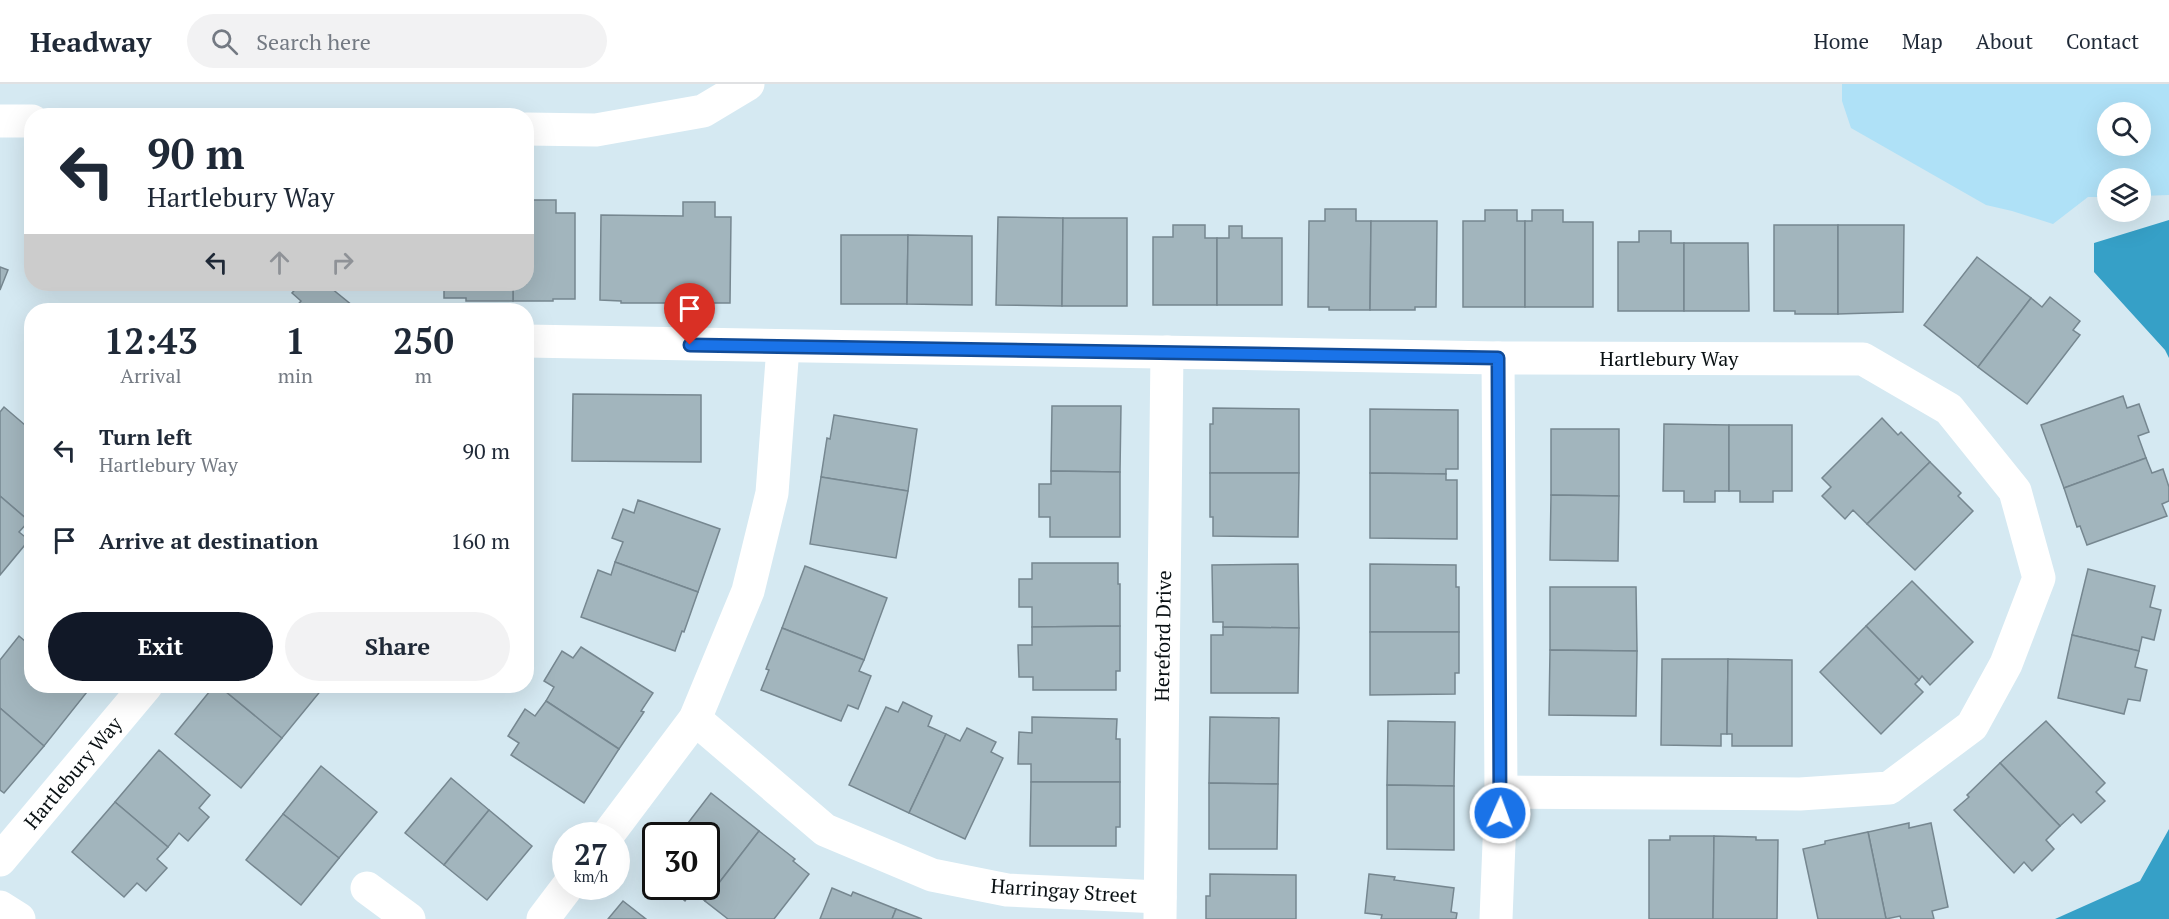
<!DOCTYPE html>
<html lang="en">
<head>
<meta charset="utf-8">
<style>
	:root { --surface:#fff; --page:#f2f2f3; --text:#1f2937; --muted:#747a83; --line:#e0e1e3; --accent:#111827 }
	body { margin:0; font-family:"PT Serif",serif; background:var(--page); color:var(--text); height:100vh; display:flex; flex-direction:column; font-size:22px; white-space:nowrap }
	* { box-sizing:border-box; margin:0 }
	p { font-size:20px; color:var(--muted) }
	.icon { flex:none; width:33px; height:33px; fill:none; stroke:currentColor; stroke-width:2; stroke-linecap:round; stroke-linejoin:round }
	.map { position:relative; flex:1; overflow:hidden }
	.side { position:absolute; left:24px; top:219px; width:510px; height:390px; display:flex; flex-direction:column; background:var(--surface); border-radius:24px; box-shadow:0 6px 24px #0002 }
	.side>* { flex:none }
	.banner { position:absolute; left:24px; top:24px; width:510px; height:183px; border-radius:24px; box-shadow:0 6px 24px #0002; background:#fff; color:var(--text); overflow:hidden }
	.fabs { position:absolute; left:2097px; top:18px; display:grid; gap:12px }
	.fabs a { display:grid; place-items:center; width:54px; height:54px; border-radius:50%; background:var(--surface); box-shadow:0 6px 24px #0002; font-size:30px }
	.speed { position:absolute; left:552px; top:738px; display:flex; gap:12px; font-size:30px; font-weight:700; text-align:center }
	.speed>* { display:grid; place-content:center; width:78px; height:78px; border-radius:50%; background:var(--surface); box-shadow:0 6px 24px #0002; line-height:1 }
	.speed small { font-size:15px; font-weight:400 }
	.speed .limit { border:3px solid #111; border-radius:9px; background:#fff; color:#111 }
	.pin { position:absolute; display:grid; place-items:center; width:51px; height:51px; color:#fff; margin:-62px -26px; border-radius:50% 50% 50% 0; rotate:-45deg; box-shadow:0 0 6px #0007 }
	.pin .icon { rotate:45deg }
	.me { position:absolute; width:66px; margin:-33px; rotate:2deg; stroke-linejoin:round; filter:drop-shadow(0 0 4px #0008) }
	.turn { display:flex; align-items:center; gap:21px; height:126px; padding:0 24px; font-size:27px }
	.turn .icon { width:78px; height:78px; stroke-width:2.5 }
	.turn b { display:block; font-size:42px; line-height:51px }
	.lanes { display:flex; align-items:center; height:57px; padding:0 24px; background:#0003; justify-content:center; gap:30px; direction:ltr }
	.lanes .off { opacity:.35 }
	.eta { display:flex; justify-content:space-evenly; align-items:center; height:102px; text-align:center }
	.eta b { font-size:36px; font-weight:700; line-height:42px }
	.button { display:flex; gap:12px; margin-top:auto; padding:12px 24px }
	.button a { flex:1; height:69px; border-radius:36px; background:var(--accent); color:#fff; font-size:24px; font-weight:700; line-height:69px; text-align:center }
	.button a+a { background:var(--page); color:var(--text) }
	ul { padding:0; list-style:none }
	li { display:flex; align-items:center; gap:18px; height:90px; padding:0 24px }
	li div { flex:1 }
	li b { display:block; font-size:22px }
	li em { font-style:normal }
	header { display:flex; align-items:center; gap:36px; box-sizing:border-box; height:84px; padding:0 30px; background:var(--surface); border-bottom:2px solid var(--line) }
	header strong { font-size:28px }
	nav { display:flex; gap:33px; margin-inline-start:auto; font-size:21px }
	.search { width:420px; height:54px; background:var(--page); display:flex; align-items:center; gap:15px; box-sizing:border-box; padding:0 21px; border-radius:33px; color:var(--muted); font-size:22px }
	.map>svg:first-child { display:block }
	.green { fill:#afe1f7; fill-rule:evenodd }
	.water { fill:#36a0c7 }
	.building { fill:#a2b5bd; stroke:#768790; stroke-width:1.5 }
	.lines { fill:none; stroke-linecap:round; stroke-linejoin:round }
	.minor { stroke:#fff; stroke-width:33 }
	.route-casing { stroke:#114b97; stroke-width:15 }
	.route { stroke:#1a73e8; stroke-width:10 }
	.labels { text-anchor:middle; stroke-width:5; stroke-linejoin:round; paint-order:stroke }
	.street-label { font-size:20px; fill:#091013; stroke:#fff }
</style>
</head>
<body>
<header>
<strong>Headway</strong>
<div class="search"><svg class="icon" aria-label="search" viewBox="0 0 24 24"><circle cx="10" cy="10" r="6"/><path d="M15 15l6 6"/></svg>Search here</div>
<nav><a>Home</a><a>Map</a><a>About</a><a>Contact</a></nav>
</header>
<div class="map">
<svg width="2169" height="835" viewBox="0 0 2169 835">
	<rect width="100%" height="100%" fill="#d5e9f2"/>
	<!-- green -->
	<path class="green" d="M1842 0H2169V111L2141 112 2140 94H2108L2107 113H2088L2053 140 2012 127 1986 121 1851 44 1842 17ZM2108 28H2140V62H2108Z"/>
	<!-- water -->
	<g class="water">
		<polygon points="2169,136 2169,274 2165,266 2094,188 2094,159"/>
		<polygon points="2169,745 2169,835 2055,835 2140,797"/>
	</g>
	<!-- building -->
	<g class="building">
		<polygon points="531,116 556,116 556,129 575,129 575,215 553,215 553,217 513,217 513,200 526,200 526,128 531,128"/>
		<polygon points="683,118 715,118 715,133 731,133 730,219 621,219 621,217 600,216 601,131 683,132"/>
		<polygon points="1325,125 1356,125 1356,137 1371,137 1370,226 1329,226 1329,223 1308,223 1309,137 1325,137"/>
		<polygon points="1485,126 1517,126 1517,137 1525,137 1525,223 1463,223 1463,137 1485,137"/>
		<polygon points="1532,126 1563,126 1563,138 1593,138 1593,223 1525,223 1525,137 1532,137"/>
		<polygon points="998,133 1063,134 1062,222 996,221"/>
		<polygon points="1063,134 1127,134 1127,222 1062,222"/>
		<polygon points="1371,137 1437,137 1436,223 1415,223 1415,226 1370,226"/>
		<polygon points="1173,141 1205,141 1205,154 1217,154 1217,221 1153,221 1153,153 1173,153"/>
		<polygon points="1774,141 1838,141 1838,230 1795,230 1795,227 1774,227"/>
		<polygon points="1838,141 1904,141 1903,228 1838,230"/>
		<polygon points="1229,142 1242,142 1242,154 1282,154 1282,221 1217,221 1217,154 1229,154"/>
		<polygon points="1639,147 1671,147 1671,159 1684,159 1684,227 1618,227 1618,158 1639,158"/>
		<polygon points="841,151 908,151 907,220 841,220"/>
		<polygon points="908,151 972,152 972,221 907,220"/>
		<polygon points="1684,159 1748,159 1749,227 1684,227"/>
		<polygon points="1977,173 2031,214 1978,283 1924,241"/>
		<polygon points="0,183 8,186 0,206"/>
		<polygon points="300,200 326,200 358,226 293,226 301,217 292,209"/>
		<polygon points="444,200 513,200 513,217 466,217 466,214 444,214"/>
		<polygon points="2050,213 2080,237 2073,246 2080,251 2027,320 1978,283 2031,214 2042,223"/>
		<polygon points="573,310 701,311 701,378 572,377"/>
		<polygon points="2123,312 2127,324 2139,320 2149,348 2138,352 2146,374 2064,404 2041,341"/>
		<polygon points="1052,322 1121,322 1120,388 1051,387"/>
		<polygon points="4,323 32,347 32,433 29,437 0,412 0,328"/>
		<polygon points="1213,324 1299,325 1299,389 1210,389 1210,340 1213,340"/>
		<polygon points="1370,325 1458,326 1458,385 1446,385 1446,390 1370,389"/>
		<polygon points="834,331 917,345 908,407 821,393 827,354 830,355"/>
		<polygon points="1882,334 1898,351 1901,348 1930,378 1867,440 1853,426 1845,435 1822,412 1831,403 1822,394"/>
		<polygon points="1664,340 1729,341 1729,407 1715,407 1715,418 1684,418 1684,407 1663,407"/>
		<polygon points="1729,341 1792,341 1792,407 1773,407 1773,418 1740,418 1740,407 1729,407"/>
		<polygon points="1551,345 1619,345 1619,412 1551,411"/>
		<polygon points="2146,374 2152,389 2163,385 2169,403 2169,417 2162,420 2167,432 2087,461 2080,442 2077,443 2064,404"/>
		<polygon points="1930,378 1961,409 1958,412 1973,427 1915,486 1867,440"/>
		<polygon points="1051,387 1120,388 1120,453 1050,453 1050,433 1039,433 1039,400 1051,400"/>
		<polygon points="1210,389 1299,389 1298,453 1213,452 1213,433 1210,433"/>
		<polygon points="1370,389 1446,390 1446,396 1457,396 1457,455 1370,454"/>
		<polygon points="821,393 908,407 896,474 810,460"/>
		<polygon points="1551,411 1619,412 1618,477 1550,476"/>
		<polygon points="0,412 29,437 19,448 29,456 0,491"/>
		<polygon points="638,416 720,445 698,508 615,478 623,458 612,454 623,425 634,429"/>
		<polygon points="615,478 698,508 684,548 682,547 675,567 581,533 598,486 611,491"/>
		<polygon points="1032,479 1118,479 1118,500 1120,500 1120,542 1032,543 1032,523 1019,523 1019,495 1032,495"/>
		<polygon points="1298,480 1299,544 1223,543 1223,538 1213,538 1212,481"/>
		<polygon points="1370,480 1456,481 1456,503 1459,503 1459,548 1370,548"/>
		<polygon points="805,482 887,514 864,576 782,544"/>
		<polygon points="2088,485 2155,502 2150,523 2161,526 2154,556 2142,553 2139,567 2072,551"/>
		<polygon points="1912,497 1973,558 1930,601 1922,592 1919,596 1866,542"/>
		<polygon points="1550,503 1636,503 1637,567 1550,566"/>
		<polygon points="1120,542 1120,587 1116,587 1116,606 1033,606 1033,593 1019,593 1018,561 1032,561 1032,543"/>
		<polygon points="1866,542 1919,596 1915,600 1923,608 1881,650 1820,588"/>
		<polygon points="1223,543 1299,544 1298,609 1211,609 1211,551 1223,551"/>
		<polygon points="782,544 864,576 859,587 871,592 858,625 848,621 841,637 761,606 769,586 766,585"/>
		<polygon points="1370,548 1459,548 1459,589 1455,589 1455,610 1370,611"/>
		<polygon points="2072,551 2139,567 2135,583 2147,586 2140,617 2128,615 2124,630 2058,614"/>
		<polygon points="19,552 32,563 32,602 79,602 87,608 44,662 0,624 0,576"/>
		<polygon points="581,563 653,609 641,627 644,628 619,665 546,617 554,603 544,597 562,567 573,574"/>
		<polygon points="1550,566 1637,567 1636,632 1549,631"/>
		<polygon points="1662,575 1728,575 1727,650 1721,650 1721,662 1661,661"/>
		<polygon points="1728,575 1792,576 1792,662 1732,662 1732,650 1727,650"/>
		<polygon points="214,602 219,602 282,654 241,704 175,650"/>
		<polygon points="219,602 320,602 323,604 282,654"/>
		<polygon points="546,617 619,665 584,719 511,671 519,659 508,652 525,625 535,632"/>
		<polygon points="903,618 932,632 928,642 946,650 909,729 849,701 886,623 898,628"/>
		<polygon points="0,624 44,662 4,709 0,706"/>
		<polygon points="1032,633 1117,635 1116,655 1120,655 1120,698 1031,698 1031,680 1018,680 1019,648 1032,649"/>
		<polygon points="1210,633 1279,634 1278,700 1209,699"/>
		<polygon points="1388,637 1455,638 1454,702 1387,701"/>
		<polygon points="2046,637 2105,699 2096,708 2105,717 2081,739 2073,730 2060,742 2000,679"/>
		<polygon points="967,644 996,658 991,668 1003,674 965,755 909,729 946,650 960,657"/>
		<polygon points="159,666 210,711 199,724 209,733 188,757 179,749 168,763 115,718"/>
		<polygon points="2000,679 2060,742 2046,756 2054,765 2032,787 2024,778 2014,789 1954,726 1969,713 1967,711"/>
		<polygon points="321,682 377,728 339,774 283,730"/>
		<polygon points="451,694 489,726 444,781 405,749"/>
		<polygon points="1031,698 1120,698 1120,743 1116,743 1116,762 1030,762"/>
		<polygon points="1209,699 1278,700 1277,765 1209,765"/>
		<polygon points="1387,701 1454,702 1454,766 1387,765"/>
		<polygon points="711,709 759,747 705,817 692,807 685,817 667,802 706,802 706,752 678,752"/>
		<polygon points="115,718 168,763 157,775 167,784 146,807 137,799 124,813 72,768"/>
		<polygon points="489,726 532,762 487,816 444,781"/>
		<polygon points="283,730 339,774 301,821 246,776"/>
		<polygon points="1909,739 1909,744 1931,739 1948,823 1932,827 1934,835 1901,835 1900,832 1886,835 1868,748"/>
		<polygon points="759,747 795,775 793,777 809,790 774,835 728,835 705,817"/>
		<polygon points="1868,748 1886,835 1818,835 1803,765 1825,760 1825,757"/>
		<polygon points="1670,752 1714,752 1713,835 1649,835 1649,756 1670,756"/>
		<polygon points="1714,752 1756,753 1756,756 1778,756 1777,835 1713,835"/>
		<polygon points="1210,790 1296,791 1296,835 1206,835 1206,812 1210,812"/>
		<polygon points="1369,790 1395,793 1394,796 1454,804 1451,828 1457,829 1456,835 1381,835 1382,831 1365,829"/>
		<polygon points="832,804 851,812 853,808 896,825 892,835 820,835"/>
		<polygon points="623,817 646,835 608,835"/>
		<polygon points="896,825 922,835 892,835"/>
	</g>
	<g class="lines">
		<!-- minor -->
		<g class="minor">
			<polyline points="0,37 32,37"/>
			<polyline points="526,45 596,46 703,27 748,0"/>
			<polyline points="526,257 1498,274 1863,275 1949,325 2015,407 2039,494 2006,580 1972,642 1889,704 1800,710 1501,708"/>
			<polyline points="695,635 825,746 932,791 1007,806 1160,813"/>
			<polyline points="607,752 695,635 748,507 772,409 783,263"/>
			<polyline points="0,776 146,602"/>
			<polyline points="367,804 409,835"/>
			<polyline points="0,823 19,835"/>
			<polyline points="543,835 568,802"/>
			<polyline points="1160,835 1167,268"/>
			<polyline points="1496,835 1501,708 1498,274"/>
		</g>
	</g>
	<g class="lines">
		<defs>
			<polyline id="route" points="690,261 1498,274 1500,729"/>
		</defs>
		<!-- route casing -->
		<use href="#route" class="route-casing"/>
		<!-- route -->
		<use href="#route" class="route"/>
	</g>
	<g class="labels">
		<!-- street labels -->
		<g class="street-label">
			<text x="1669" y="282">Hartlebury Way</text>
			<text transform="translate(1163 552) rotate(-89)" y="7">Hereford Drive</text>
			<text transform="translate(73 689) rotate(-50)" y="7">Hartlebury Way</text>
			<text transform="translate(1064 807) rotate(4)" y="7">Harringay Street</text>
		</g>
	</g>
</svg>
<div class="fabs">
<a><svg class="icon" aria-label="search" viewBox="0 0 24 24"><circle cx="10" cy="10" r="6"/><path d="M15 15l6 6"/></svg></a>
<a><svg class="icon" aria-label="layers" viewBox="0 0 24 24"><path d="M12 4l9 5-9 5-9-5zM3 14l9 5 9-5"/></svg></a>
</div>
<div class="speed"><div>27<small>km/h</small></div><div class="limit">30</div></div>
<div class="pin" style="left:690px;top:261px;background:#d93025"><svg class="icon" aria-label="arrive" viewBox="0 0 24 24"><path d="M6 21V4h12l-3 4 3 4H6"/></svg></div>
<svg class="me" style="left:1500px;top:729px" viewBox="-20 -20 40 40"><circle r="17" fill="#1a73e8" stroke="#fff" stroke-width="3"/><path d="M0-11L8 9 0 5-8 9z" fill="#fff"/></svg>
<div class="banner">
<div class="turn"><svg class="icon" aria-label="left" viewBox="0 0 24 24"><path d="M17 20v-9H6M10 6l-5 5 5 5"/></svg><div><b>90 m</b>Hartlebury Way</div></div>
<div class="lanes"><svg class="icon" aria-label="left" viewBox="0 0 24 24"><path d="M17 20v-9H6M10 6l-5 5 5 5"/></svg><svg class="icon off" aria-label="ahead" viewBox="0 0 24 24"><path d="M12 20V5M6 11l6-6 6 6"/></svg><svg class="icon off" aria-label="right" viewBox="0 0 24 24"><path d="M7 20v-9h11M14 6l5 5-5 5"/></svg></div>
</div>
<section class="side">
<div class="eta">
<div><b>12:43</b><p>Arrival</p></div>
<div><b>1</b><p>min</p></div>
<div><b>250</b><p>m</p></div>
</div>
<ul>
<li><svg class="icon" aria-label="left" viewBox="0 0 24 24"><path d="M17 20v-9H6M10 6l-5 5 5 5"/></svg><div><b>Turn left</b><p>Hartlebury Way</p></div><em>90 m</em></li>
<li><svg class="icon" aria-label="arrive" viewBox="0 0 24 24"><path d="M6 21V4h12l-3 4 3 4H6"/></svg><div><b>Arrive at destination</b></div><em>160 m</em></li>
</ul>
<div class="button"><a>Exit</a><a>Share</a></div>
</section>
</div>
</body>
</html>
